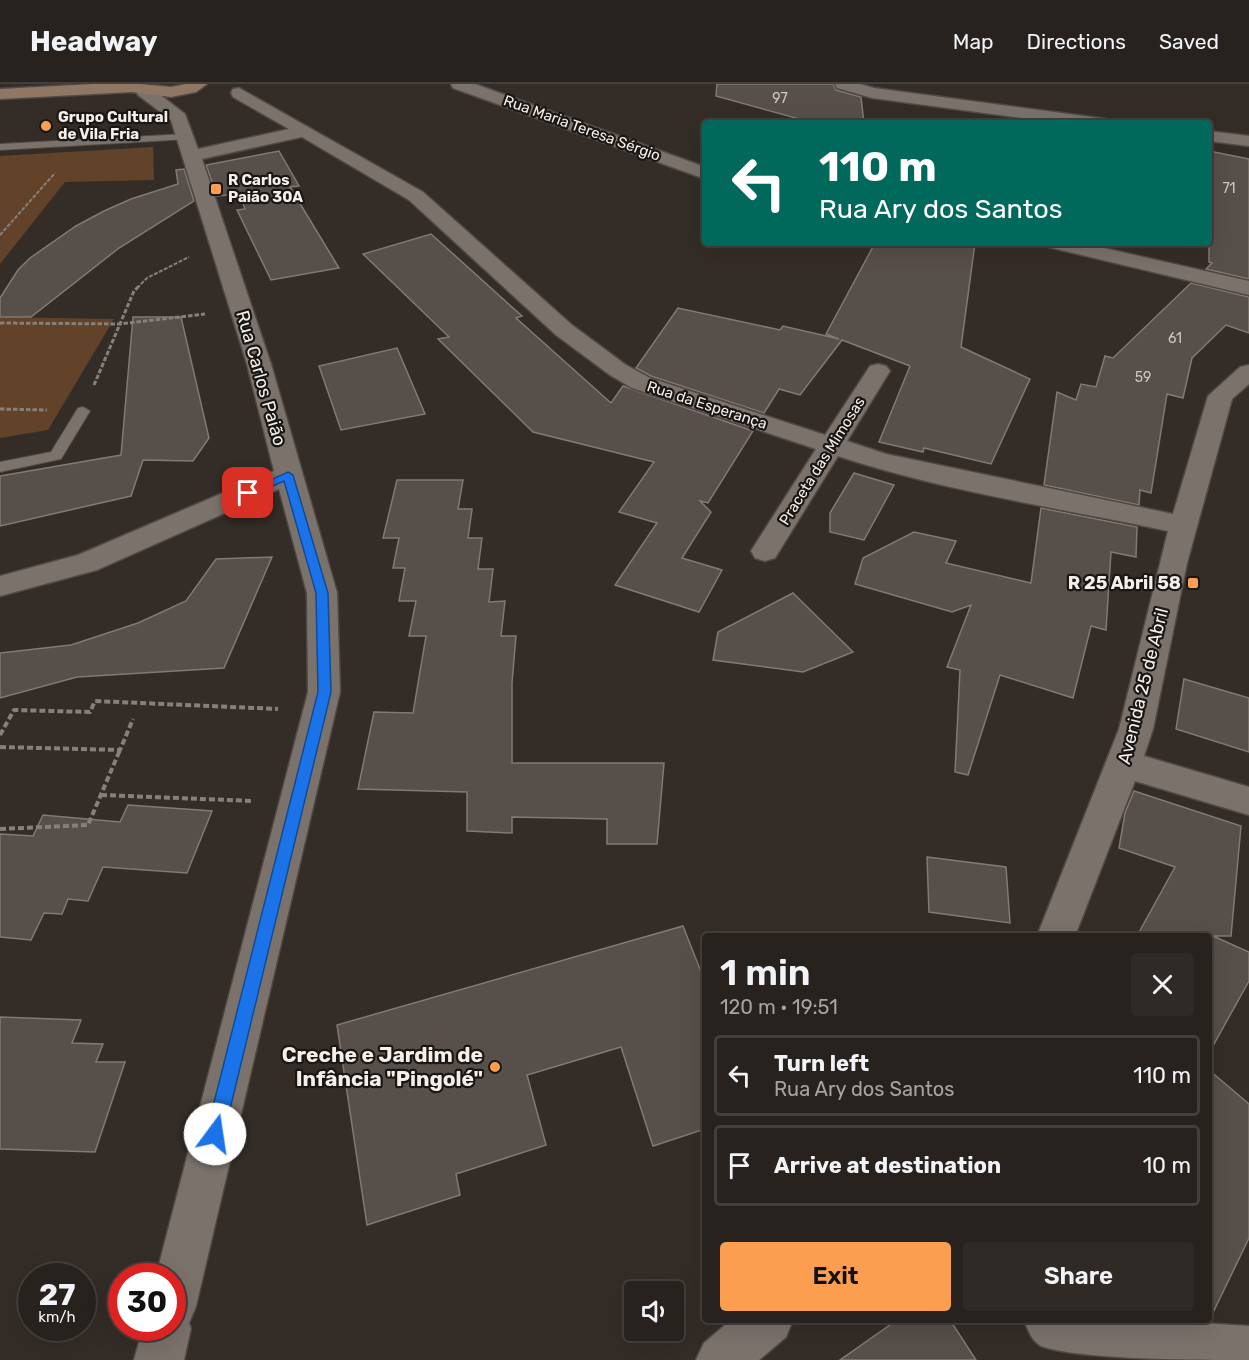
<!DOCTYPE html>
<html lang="en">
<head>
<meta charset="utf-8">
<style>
	:root { --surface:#27221d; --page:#2f2a26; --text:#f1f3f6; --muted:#a4a4a4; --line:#433f3b; --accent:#fb9e50 }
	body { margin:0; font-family:Rubik,sans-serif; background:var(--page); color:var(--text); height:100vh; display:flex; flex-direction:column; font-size:22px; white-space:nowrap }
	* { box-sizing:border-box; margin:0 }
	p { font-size:20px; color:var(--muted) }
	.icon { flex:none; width:33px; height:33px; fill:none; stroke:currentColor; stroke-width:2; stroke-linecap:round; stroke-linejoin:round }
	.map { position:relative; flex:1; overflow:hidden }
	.sheet { position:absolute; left:702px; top:849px; width:510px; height:390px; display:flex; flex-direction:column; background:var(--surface); border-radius:6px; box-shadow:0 6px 24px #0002,0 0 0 2px var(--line) }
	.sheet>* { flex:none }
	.guide { position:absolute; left:702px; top:36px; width:510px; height:126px; border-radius:6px; box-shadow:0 6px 24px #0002,0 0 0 2px var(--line); background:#00695c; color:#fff; overflow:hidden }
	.tools { position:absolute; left:624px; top:1197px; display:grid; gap:12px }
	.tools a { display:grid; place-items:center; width:60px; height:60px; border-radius:6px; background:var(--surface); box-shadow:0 6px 24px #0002,0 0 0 2px var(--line); font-size:30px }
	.speed { position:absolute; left:18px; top:1179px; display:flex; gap:12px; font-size:30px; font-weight:700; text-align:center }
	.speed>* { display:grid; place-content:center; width:78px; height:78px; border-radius:50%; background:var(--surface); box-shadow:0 6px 24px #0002,0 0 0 2px var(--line); line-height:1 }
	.speed small { font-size:15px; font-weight:400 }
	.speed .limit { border:9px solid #d22; background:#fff; color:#111 }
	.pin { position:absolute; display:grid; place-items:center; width:51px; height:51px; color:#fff; margin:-26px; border-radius:12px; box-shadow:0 3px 9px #0006 }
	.me { position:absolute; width:66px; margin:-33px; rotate:14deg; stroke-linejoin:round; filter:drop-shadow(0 0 4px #0008) }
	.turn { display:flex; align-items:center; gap:21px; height:126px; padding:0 18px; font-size:27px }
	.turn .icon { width:78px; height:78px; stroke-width:2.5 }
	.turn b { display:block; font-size:42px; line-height:51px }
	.round { display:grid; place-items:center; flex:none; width:63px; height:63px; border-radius:6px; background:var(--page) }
	.head { display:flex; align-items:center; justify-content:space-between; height:102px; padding:0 18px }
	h1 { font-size:36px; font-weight:600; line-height:45px }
	.action { display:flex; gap:12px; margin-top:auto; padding:12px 18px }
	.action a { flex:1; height:69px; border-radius:6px; background:var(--accent); color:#111; font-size:24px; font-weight:600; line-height:69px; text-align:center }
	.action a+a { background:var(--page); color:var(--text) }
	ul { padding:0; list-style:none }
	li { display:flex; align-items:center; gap:18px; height:81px; margin:0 12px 9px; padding:0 6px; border:3px solid var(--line); border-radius:6px }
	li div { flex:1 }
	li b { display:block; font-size:22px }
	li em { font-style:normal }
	header { display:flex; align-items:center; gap:36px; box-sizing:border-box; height:84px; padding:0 30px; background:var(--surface); border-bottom:2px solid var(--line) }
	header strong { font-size:28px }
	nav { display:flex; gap:33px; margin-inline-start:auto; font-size:21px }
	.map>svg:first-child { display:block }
	.green { fill:#624228 }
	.building { fill:#574f49; stroke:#827973; stroke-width:1.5 }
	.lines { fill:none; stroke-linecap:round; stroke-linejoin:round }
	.lane-casing { stroke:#504945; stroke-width:2 }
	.street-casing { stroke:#504945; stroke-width:3 }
	.secondary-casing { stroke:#504945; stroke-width:3 }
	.path-far2 { stroke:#86807b; stroke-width:2; stroke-dasharray:4 1.5; stroke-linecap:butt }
	.path-far1 { stroke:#86807b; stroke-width:3; stroke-dasharray:4.5 2; stroke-linecap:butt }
	.path { stroke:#86807b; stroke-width:4; stroke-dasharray:6 3; stroke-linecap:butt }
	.lane { fill:#7b726c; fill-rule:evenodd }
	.street { fill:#7b726c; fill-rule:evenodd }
	.secondary { fill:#907764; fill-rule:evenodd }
	.route { fill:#1a73e8; stroke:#114b97; stroke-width:1.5 }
	.poi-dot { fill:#fb9e50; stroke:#191614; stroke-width:2 }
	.labels { text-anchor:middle; stroke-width:4.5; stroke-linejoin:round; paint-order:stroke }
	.far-number-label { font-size:14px; fill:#cdc7c2 }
	.far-poi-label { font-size:15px; font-weight:bold; fill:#f4efeb; stroke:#191614; text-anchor:start }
	.far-street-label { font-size:15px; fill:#f4efeb; stroke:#191614 }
	.street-label { font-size:18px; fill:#f4efeb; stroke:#191614 }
	.poi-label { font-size:18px; font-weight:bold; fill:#f4efeb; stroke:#191614; text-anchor:end }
	.near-poi-label { font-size:21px; font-weight:bold; fill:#f4efeb; stroke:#191614; text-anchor:end }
</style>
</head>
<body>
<header>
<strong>Headway</strong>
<nav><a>Map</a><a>Directions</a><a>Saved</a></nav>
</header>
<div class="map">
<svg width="1249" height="1276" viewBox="0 0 1249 1276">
	<rect width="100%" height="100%" fill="#342d27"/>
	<!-- green -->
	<g class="green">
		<polygon points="153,63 154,96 65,98 0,180 0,72"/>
		<polygon points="0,233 114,235 48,346 0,354"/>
	</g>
	<!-- building -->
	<g class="building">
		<polygon points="717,0 833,0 836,6 861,13 864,39 814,39 716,12"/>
		<polygon points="279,67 299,102 290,103 339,184 271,196 237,126 245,125 239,110 217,112 206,81"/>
		<polygon points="1209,67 1249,75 1249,195 1206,185 1212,179 1209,178"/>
		<polygon points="184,85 194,117 119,164 31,233 0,233 0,214 18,186 30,174 76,142 104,127 131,115 178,100 176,86"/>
		<polygon points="431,150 522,232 516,234 611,319 623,302 753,347 708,419 700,417 711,428 682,474 722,486 699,528 615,501 657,439 619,428 654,378 533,348 438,255 449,253 363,170"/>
		<polygon points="875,159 975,159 961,263 1030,295 991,380 924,364 923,368 879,358 910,282 842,256 800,311 779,305 764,329 651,292 636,284 678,224 780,246 783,242 839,255 826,250"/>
		<polygon points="1191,199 1249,213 1249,249 1226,241 1192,274 1183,314 1167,310 1151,409 1140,406 1139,421 1044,401 1057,308 1076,316 1081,300 1096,303 1105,272 1113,274"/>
		<polygon points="133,233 181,233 209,354 193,377 143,376 131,412 0,442 0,392 121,371"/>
		<polygon points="397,264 425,330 341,346 319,282"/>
		<polygon points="854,389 894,401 864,456 830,448 830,429"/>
		<polygon points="397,396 463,396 458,425 472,425 468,454 482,454 478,485 493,485 489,518 505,517 501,552 516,552 512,599 512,679 664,679 657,760 607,760 607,735 512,733 512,749 467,747 467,708 358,705 374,628 413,629 426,552 409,552 416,517 399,517 405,484 393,484 399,454 383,454"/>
		<polygon points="1041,424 1137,443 1136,473 1111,468 1106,546 1091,542 1073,614 1000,591 968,691 955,688 960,586 947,583 971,521 952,528 855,500 863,474 914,448 956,457 946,479 1031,499"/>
		<polygon points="272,473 224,584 77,593 0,614 0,569 71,561 138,539 186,517 216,475"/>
		<polygon points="793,509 853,568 803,588 713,576 718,548"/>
		<polygon points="1184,595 1249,614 1249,668 1176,645"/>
		<polygon points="1134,707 1241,742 1231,852 1213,852 1249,868 1249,897 1209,969 1209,852 1137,852 1175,783 1119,764 1125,729"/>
		<polygon points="128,721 212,727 187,789 103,783 88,817 68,815 62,830 44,829 31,856 0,853 0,750 33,752 43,731 120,738"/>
		<polygon points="927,773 1006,783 1010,839 929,828"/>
		<polygon points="683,842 705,898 705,1045 653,1062 621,963 527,991 546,1061 456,1090 460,1111 367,1141 337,941"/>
		<polygon points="0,933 81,936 72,959 103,960 96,978 125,978 95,1068 0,1065"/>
		<polygon points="1209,986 1249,1020 1249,1154 1209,1237"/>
		<polygon points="897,1236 950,1236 976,1276 840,1276"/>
	</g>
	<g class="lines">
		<defs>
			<g id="lane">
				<polygon points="185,50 190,53 189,55 0,66 0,60"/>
				<polygon points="83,323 90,327 61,375 0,388 0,378 51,368 78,324"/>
			</g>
			<g id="street">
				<polygon points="451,0 475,0 705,83 705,95 453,4"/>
				<polygon points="835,0 860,0 874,4 1099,34 1105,35 1108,39 1059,39 872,14 837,4"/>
				<path d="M144 2 150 3 185 30 198 65 289 45 233 13 231 9 233 5 239 4 423 108 572 241 626 281 650 294 825 351 870 282 878 280 886 282 890 287 847 357 886 370 1173 430 1208 312 1240 283 1249 281V300L1232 315 1187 479 1153 645 1144 672 1249 703V731L1135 697 1075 852H1037L1119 645 1168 447C1059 424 943 407 838 372L775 474 765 477 755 474 751 467 816 365 632 304 610 291 556 251 409 116 302 53 202 75 271 280 337 509 340 608 196 1222 189 1239 191 1244 184 1276H134L143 1244H172V1192H156L308 608 307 509 279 405 97 486 0 512V492L78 471 274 387 247 280 171 36 138 11 136 7Z"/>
				<polygon points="1209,47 1249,52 1249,62 1209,57"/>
				<polygon points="1045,159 1082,159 1249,197 1249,211 1048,163"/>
				<polygon points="731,1236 793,1236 786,1253 759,1276 696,1276 704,1259"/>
				<path d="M1024 1236H1153L1249 1242V1276C1201 1276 1079 1276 1041 1262 1031 1256 1028 1246 1024 1236Z"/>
			</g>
			<polygon id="secondary" points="93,0 140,0 171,3 186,0 207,0 196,8 171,13 132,8 0,15 0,5"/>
		</defs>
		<!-- lane casing -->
		<use href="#lane" class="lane-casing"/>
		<!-- street casing -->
		<use href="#street" class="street-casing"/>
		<!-- secondary casing -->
		<use href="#secondary" class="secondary-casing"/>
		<!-- path-far2 -->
		<g class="path-far2">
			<polyline points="0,151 55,89"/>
			<polyline points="137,204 147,194 189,173"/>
		</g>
		<!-- path-far1 -->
		<g class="path-far1">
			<polyline points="0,239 120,240 205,230"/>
			<polyline points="94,301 134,207 139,202"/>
			<polyline points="0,325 47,326"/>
		</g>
		<!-- path -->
		<g class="path">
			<polyline points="0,651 14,626 90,628 95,617 278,625"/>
			<polyline points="0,663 120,666 133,635"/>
			<polyline points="101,711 253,717"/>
			<polyline points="0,745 88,741 120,666"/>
		</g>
		<!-- lane -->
		<use href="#lane" class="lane"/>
		<!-- street -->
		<use href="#street" class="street"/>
		<!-- secondary -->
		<use href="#secondary" class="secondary"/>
	</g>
	<!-- route -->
	<polygon class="route" points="288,388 293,391 328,509 331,608 224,1050 221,1056 215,1059 209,1056 206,1050 318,608 316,509 284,397 252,411 244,411 242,409"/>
	<!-- markers -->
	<g class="poi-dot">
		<circle cx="46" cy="42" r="6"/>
		<rect x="210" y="99" width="12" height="12" rx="3"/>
		<rect x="1187" y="493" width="12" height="12" rx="3"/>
		<circle cx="495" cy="983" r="6"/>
	</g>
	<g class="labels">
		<!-- far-number labels -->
		<g class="far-number-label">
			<text x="780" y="19">97</text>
			<text x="1229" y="109">71</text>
			<text x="1175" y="259">61</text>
			<text x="1143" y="298">59</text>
		</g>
		<!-- far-poi labels -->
		<g class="far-poi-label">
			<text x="58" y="38">Grupo Cultural<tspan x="58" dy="17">de Vila Fria</tspan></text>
			<text x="228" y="101">R Carlos<tspan x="228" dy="17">Paião 30A</tspan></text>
		</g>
		<!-- far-street labels -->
		<g class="far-street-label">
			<text transform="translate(582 44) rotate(20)" y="5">Rua Maria Teresa Sérgio</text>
			<text transform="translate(707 321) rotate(18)" y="5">Rua da Esperança</text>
			<text transform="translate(822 377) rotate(-58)" y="5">Praceta das Mimosas</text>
		</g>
		<!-- street labels -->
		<g class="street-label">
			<text transform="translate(261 294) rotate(74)" y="6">Rua Carlos Paião</text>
			<text transform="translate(1143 602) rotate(-76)" y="6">Avenida 25 de Abril</text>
		</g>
		<!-- poi labels -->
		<g class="poi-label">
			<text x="1181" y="505">R 25 Abril 58</text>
		</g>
		<!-- near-poi labels -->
		<g class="near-poi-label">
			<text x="483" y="978">Creche e Jardim de<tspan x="483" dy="24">Infância "Pingolé"</tspan></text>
		</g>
	</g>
</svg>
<div class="tools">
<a><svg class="icon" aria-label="sound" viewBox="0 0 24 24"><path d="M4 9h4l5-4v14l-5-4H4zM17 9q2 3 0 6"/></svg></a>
</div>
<div class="speed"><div>27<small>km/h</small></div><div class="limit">30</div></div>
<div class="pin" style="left:248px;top:409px;background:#d93025"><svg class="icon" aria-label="arrive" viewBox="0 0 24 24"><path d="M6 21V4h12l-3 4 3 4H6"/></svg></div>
<svg class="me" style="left:215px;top:1050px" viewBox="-20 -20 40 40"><circle r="19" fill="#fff"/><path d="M0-13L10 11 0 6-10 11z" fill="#1a73e8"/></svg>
<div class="guide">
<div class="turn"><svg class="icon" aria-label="left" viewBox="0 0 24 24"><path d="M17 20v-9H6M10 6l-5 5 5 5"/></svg><div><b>110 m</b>Rua Ary dos Santos</div></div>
</div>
<section class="sheet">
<div class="head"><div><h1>1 min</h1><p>120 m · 19:51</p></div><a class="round"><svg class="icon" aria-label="close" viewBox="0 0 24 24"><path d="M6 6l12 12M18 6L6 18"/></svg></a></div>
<ul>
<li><svg class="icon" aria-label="left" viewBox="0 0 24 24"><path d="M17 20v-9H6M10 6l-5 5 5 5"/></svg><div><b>Turn left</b><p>Rua Ary dos Santos</p></div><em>110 m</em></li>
<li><svg class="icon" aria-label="arrive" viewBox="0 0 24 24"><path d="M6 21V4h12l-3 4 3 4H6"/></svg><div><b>Arrive at destination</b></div><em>10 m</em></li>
</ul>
<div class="action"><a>Exit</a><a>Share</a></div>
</section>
</div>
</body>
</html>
